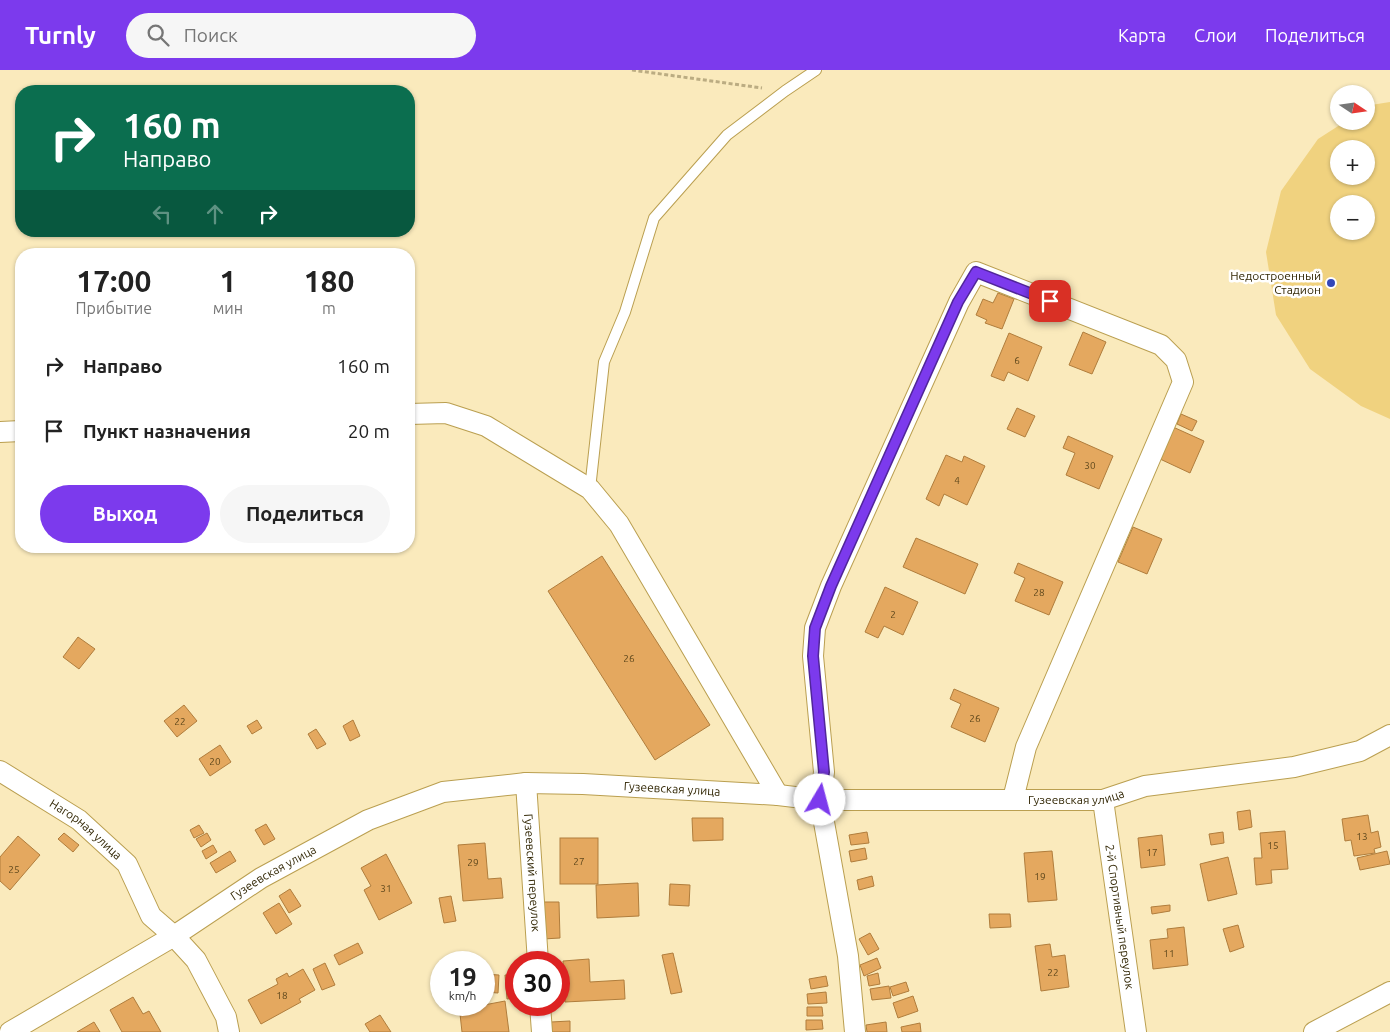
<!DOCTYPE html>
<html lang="ru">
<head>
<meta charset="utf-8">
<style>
	:root { --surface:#fff; --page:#f6f6f6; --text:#222; --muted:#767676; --accent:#7c3aed }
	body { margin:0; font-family:Ubuntu,sans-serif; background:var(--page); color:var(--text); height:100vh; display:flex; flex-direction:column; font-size:19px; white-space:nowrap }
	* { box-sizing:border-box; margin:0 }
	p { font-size:16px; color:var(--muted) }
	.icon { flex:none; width:28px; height:28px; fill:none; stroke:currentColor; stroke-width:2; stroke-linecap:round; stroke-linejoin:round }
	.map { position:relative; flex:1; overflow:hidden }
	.drawer { position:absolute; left:15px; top:178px; width:400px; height:305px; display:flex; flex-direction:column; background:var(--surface); border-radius:20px; box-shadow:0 1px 4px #0004 }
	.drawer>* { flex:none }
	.banner { position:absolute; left:15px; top:15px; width:400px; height:152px; border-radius:20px; box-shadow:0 1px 4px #0004; background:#0b6e4f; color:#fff; overflow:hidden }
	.needle { width:32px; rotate:103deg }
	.tools { position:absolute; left:1330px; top:15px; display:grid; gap:10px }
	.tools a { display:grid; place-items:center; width:45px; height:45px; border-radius:50%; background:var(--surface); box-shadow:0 1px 4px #0004; font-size:25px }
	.speed { position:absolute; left:430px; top:881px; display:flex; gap:10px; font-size:25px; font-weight:700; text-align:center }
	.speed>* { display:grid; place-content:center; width:65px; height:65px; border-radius:50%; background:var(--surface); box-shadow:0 1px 4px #0004; line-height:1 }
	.speed small { font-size:12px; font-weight:400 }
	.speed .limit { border:8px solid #d22; background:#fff; color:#111 }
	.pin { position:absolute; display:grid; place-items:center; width:42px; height:42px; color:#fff; margin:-21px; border-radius:10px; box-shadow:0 2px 8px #0006 }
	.me { position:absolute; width:55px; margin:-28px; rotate:8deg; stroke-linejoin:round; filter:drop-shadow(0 0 4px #0008) }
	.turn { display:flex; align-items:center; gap:18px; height:105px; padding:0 25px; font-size:22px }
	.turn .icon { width:65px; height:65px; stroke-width:2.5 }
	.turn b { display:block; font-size:35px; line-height:42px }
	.lanes { display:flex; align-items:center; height:48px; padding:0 25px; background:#0003; justify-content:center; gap:25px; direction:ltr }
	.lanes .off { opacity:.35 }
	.eta { display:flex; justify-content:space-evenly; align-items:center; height:85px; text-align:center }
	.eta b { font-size:30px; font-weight:700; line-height:35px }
	.button { display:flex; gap:10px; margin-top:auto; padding:10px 25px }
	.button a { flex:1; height:58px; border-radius:30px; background:var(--accent); color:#fff; font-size:20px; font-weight:700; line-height:58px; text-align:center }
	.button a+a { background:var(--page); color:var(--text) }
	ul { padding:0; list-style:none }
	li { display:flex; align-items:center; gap:15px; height:65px; padding:0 25px }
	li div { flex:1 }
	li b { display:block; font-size:19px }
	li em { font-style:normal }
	header { display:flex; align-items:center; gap:30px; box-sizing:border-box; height:70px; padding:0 25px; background:var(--accent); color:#fff }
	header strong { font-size:24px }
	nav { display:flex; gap:28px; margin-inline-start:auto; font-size:18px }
	.search { width:350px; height:45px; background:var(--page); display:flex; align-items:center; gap:12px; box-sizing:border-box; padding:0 18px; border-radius:28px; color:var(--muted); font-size:19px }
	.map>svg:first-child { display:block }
	.green { fill:#f0d27f; fill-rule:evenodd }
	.building { fill:#e4a85f; stroke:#b07d3c }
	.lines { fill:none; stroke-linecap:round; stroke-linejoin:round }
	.service-casing { stroke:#ba9f50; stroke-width:12 }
	.minor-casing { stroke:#ba9f50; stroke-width:22 }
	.path { stroke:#bbac82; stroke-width:3; stroke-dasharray:4 2.5; stroke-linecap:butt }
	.service { stroke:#fff; stroke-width:10 }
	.minor { stroke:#fff; stroke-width:20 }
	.route-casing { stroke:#51269a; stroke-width:12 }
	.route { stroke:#7c3aed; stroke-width:9 }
	.poi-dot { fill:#3447b9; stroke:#fff; stroke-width:2 }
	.labels { text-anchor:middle; stroke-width:5; stroke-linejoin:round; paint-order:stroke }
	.number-label { font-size:10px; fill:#5f481c }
	.poi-label { font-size:12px; fill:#332806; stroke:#fff; text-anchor:end }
	.street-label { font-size:12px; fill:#332806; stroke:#fff }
</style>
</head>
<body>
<header>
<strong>Turnly</strong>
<div class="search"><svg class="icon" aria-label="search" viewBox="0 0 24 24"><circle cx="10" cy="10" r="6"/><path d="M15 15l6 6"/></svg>Поиск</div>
<nav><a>Карта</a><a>Слои</a><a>Поделиться</a></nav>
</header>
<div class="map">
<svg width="1390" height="962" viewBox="0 0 1390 962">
	<rect width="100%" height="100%" fill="#faeabc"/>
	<!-- green -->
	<path class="green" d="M1390 32V349L1361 336 1310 299 1276 245 1266 182 1281 121 1318 69 1346 51H1366V39L1371 35ZM1339 79H1366V106H1339ZM1339 134H1366V161H1339Z"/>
	<!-- building -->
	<g class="building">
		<polygon points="998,223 1014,229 1002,259 985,253 987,250 976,245 983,229 993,233"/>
		<polygon points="1083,262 1106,272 1092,304 1069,295"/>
		<polygon points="1009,263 1042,277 1028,311 1008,302 1004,311 991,306"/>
		<polygon points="1017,338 1035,346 1025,367 1007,359"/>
		<polygon points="1181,344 1197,351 1192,361 1177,354"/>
		<polygon points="1173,357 1204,371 1190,403 1160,389"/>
		<polygon points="1068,366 1113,386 1099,419 1066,405 1075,383 1063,378"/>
		<polygon points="946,385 962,392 964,386 985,396 967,435 944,424 939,436 926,429"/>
		<polygon points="1133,457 1162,469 1147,504 1118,492"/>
		<polygon points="916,468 978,494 965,524 903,497"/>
		<polygon points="602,486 710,655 655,690 548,521"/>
		<polygon points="1018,493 1063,512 1049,545 1015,531 1025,508 1014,503"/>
		<polygon points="885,517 918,532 903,565 884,556 878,568 865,562"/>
		<polygon points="78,567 95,579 79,599 63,587"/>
		<polygon points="954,619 999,638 985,672 951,657 961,634 950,629"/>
		<polygon points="184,635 197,651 177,667 164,651"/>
		<polygon points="257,650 262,658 252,664 247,656"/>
		<polygon points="353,650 360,666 350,671 343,656"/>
		<polygon points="316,659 326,674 317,679 308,664"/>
		<polygon points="220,675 231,692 210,706 199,689"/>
		<polygon points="1250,740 1252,757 1239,760 1237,742"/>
		<polygon points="1368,745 1371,763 1378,761 1381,777 1374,779 1375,783 1354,786 1351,770 1345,771 1342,749"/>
		<polygon points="692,748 723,748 723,770 693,771"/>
		<polygon points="266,754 275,769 264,775 255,760"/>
		<polygon points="199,755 204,763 194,768 190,760"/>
		<polygon points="1285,761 1288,799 1271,800 1272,813 1256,815 1254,788 1262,788 1260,763"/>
		<polygon points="867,762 869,773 851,775 849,765"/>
		<polygon points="1223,762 1224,773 1211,775 1209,764"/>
		<polygon points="64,763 79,775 73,782 58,769"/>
		<polygon points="207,763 211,770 201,777 196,769"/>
		<polygon points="1162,765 1165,795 1141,798 1138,768"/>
		<polygon points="18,766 40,785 10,820 0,811 0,787"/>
		<rect x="560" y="768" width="38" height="46"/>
		<polygon points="485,773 488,809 501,808 503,828 463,831 458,775"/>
		<polygon points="213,775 217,782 206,789 202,781"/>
		<polygon points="865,778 867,789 851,792 849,781"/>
		<polygon points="230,781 236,791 216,803 210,793"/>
		<polygon points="1052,781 1057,830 1028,832 1024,783"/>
		<polygon points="1387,781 1390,794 1360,800 1357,788"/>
		<polygon points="386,784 412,833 379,850 364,820 371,816 361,798"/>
		<polygon points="1228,787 1237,824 1208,831 1200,794"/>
		<polygon points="872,806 874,816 859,820 857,810"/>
		<polygon points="638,813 639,846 597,848 596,815"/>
		<polygon points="670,814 690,815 689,836 669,835"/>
		<polygon points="290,819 301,836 289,843 279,826"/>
		<polygon points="451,826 456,851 444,853 439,828"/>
		<polygon points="541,832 559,832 560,868 543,869"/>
		<polygon points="279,833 292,854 276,864 263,843"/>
		<polygon points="1170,835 1170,841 1152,844 1151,837"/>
		<polygon points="989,844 1010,844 1011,857 990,858"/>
		<polygon points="1238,855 1244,877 1230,882 1223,859"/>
		<polygon points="1184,857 1188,895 1153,899 1150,870 1168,868 1167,859"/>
		<polygon points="870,863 879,879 868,885 859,869"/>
		<polygon points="358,873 363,883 339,895 334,885"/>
		<polygon points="1050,874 1052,887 1065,885 1069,917 1041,921 1035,876"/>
		<polygon points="673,883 682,922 671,924 662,885"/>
		<polygon points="877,888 881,898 864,906 860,895"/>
		<polygon points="589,889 590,912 624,910 625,929 565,932 563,891"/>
		<polygon points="325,893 335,915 322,920 313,899"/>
		<polygon points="303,899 315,920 299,929 301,932 261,954 248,930 278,914 276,909 287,903 289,907"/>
		<polygon points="878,903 880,914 869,916 867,906"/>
		<polygon points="484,904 499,905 498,923 484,922"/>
		<polygon points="505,905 516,905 516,928 507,929"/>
		<polygon points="826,906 828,916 811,919 809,909"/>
		<polygon points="906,912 909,921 893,926 890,917"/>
		<polygon points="889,916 891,928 872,930 870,919"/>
		<polygon points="826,922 827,933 808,934 807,924"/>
		<polygon points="913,926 918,941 898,948 893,933"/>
		<polygon points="133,927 143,944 149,941 161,962 122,962 110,940"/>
		<polygon points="505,931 509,962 462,962 459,935 484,935"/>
		<polygon points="807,937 822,937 823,946 807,946"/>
		<polygon points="380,945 391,962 370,962 365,954"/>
		<polygon points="806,950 822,950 823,959 806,960"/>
		<polygon points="570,951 570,962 552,962 551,952"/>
		<polygon points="94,952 100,962 77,962"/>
		<polygon points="886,952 887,962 867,962 866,955"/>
		<polygon points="920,953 921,962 902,962 901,957"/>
	</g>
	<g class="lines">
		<defs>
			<polyline id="service" points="590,419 604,292 625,242 654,148 727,65 785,21 816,0"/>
			<g id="minor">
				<polyline points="409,344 446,343 486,356 590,419 619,454 778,725"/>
				<polyline points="0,362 21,361"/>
				<path id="s1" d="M0 701 79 750 127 794 151 846 174 866 196 890 226 947 229 962"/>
				<path id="s2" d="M526 713 538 892"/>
				<path id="s3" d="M1103 730 1136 962"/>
				<polyline points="540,935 542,962"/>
				<path id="s4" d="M10 962 174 866 261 808 368 750 443 722 526 713 583 714 778 725 820 730H1103L1145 716 1294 697 1360 681 1390 665"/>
				<polyline points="855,962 848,886 820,730 824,702 813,586 815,558 831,516 959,232 976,202 1161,275 1176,290 1183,312 1026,677 1013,729"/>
				<polyline points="1314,962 1390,922"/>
			</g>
		</defs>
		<!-- service casing -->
		<use href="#service" class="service-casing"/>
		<!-- minor casing -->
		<use href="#minor" class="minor-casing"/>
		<!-- path -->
		<polyline class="path" points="632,0 762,18"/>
		<!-- service -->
		<use href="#service" class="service"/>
		<!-- minor -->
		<use href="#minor" class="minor"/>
	</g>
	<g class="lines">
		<defs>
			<polyline id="route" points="820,730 824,702 813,586 815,558 831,516 958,232 976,202 1050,231"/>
		</defs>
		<!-- route casing -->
		<use href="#route" class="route-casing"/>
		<!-- route -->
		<use href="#route" class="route"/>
	</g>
	<!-- markers -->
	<circle class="poi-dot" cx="1331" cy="213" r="5"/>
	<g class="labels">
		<!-- number labels -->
		<g class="number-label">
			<text x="1017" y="294">6</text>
			<text x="1090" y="399">30</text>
			<text x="957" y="414">4</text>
			<text x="1039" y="526">28</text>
			<text x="893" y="548">2</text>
			<text x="629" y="592">26</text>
			<text x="975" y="652">26</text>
			<text x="180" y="655">22</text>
			<text x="215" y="695">20</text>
			<text x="1362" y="770">13</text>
			<text x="1273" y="779">15</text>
			<text x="1152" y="786">17</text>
			<text x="579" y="795">27</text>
			<text x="473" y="796">29</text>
			<text x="14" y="803">25</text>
			<text x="1040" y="810">19</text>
			<text x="386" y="822">31</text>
			<text x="1169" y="887">11</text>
			<text x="1053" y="906">22</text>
			<text x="282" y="929">18</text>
		</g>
		<!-- poi labels -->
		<g class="poi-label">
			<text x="1321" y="210">Недостроенный<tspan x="1321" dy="14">Стадион</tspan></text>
		</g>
		<!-- street labels -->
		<g class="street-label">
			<text dy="4" stroke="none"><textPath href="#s4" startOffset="726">Гузеевская улица</textPath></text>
			<text dy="4" stroke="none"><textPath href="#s4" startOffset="1131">Гузеевская улица</textPath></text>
			<text dy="4" stroke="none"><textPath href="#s1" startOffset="104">Нагорная улица</textPath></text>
			<text dy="4" stroke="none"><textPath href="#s2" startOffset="90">Гузеевский переулок</textPath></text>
			<text dy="4" stroke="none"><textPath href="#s4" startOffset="308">Гузеевская улица</textPath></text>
			<text dy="4" stroke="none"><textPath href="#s3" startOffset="118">2-й Спортивный переулок</textPath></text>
		</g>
	</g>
</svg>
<div class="tools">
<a><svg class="needle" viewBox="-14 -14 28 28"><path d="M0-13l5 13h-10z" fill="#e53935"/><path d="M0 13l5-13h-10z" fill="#767676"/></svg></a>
<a>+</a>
<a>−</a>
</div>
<div class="speed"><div>19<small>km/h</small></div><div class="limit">30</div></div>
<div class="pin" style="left:1050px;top:231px;background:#d93025"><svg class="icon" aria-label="arrive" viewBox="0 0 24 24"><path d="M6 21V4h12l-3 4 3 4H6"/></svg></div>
<svg class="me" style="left:820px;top:730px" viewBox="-20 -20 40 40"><circle r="19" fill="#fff"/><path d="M0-13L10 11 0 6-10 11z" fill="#7c3aed"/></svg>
<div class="banner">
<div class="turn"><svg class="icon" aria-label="right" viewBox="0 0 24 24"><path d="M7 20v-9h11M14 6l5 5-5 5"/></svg><div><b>160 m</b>Направо</div></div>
<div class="lanes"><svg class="icon off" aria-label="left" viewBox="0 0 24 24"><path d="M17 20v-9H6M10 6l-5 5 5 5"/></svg><svg class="icon off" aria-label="ahead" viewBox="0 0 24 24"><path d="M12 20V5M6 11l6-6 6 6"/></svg><svg class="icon" aria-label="right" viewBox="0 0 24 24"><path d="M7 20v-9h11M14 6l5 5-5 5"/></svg></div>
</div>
<section class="drawer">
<div class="eta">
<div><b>17:00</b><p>Прибытие</p></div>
<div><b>1</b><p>мин</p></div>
<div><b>180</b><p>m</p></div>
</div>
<ul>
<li><svg class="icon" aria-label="right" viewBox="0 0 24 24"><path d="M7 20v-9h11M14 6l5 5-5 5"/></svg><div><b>Направо</b></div><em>160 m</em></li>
<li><svg class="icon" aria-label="arrive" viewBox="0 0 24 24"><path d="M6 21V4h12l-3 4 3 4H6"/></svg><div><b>Пункт назначения</b></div><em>20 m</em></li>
</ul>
<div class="button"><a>Выход</a><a>Поделиться</a></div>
</section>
</div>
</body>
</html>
